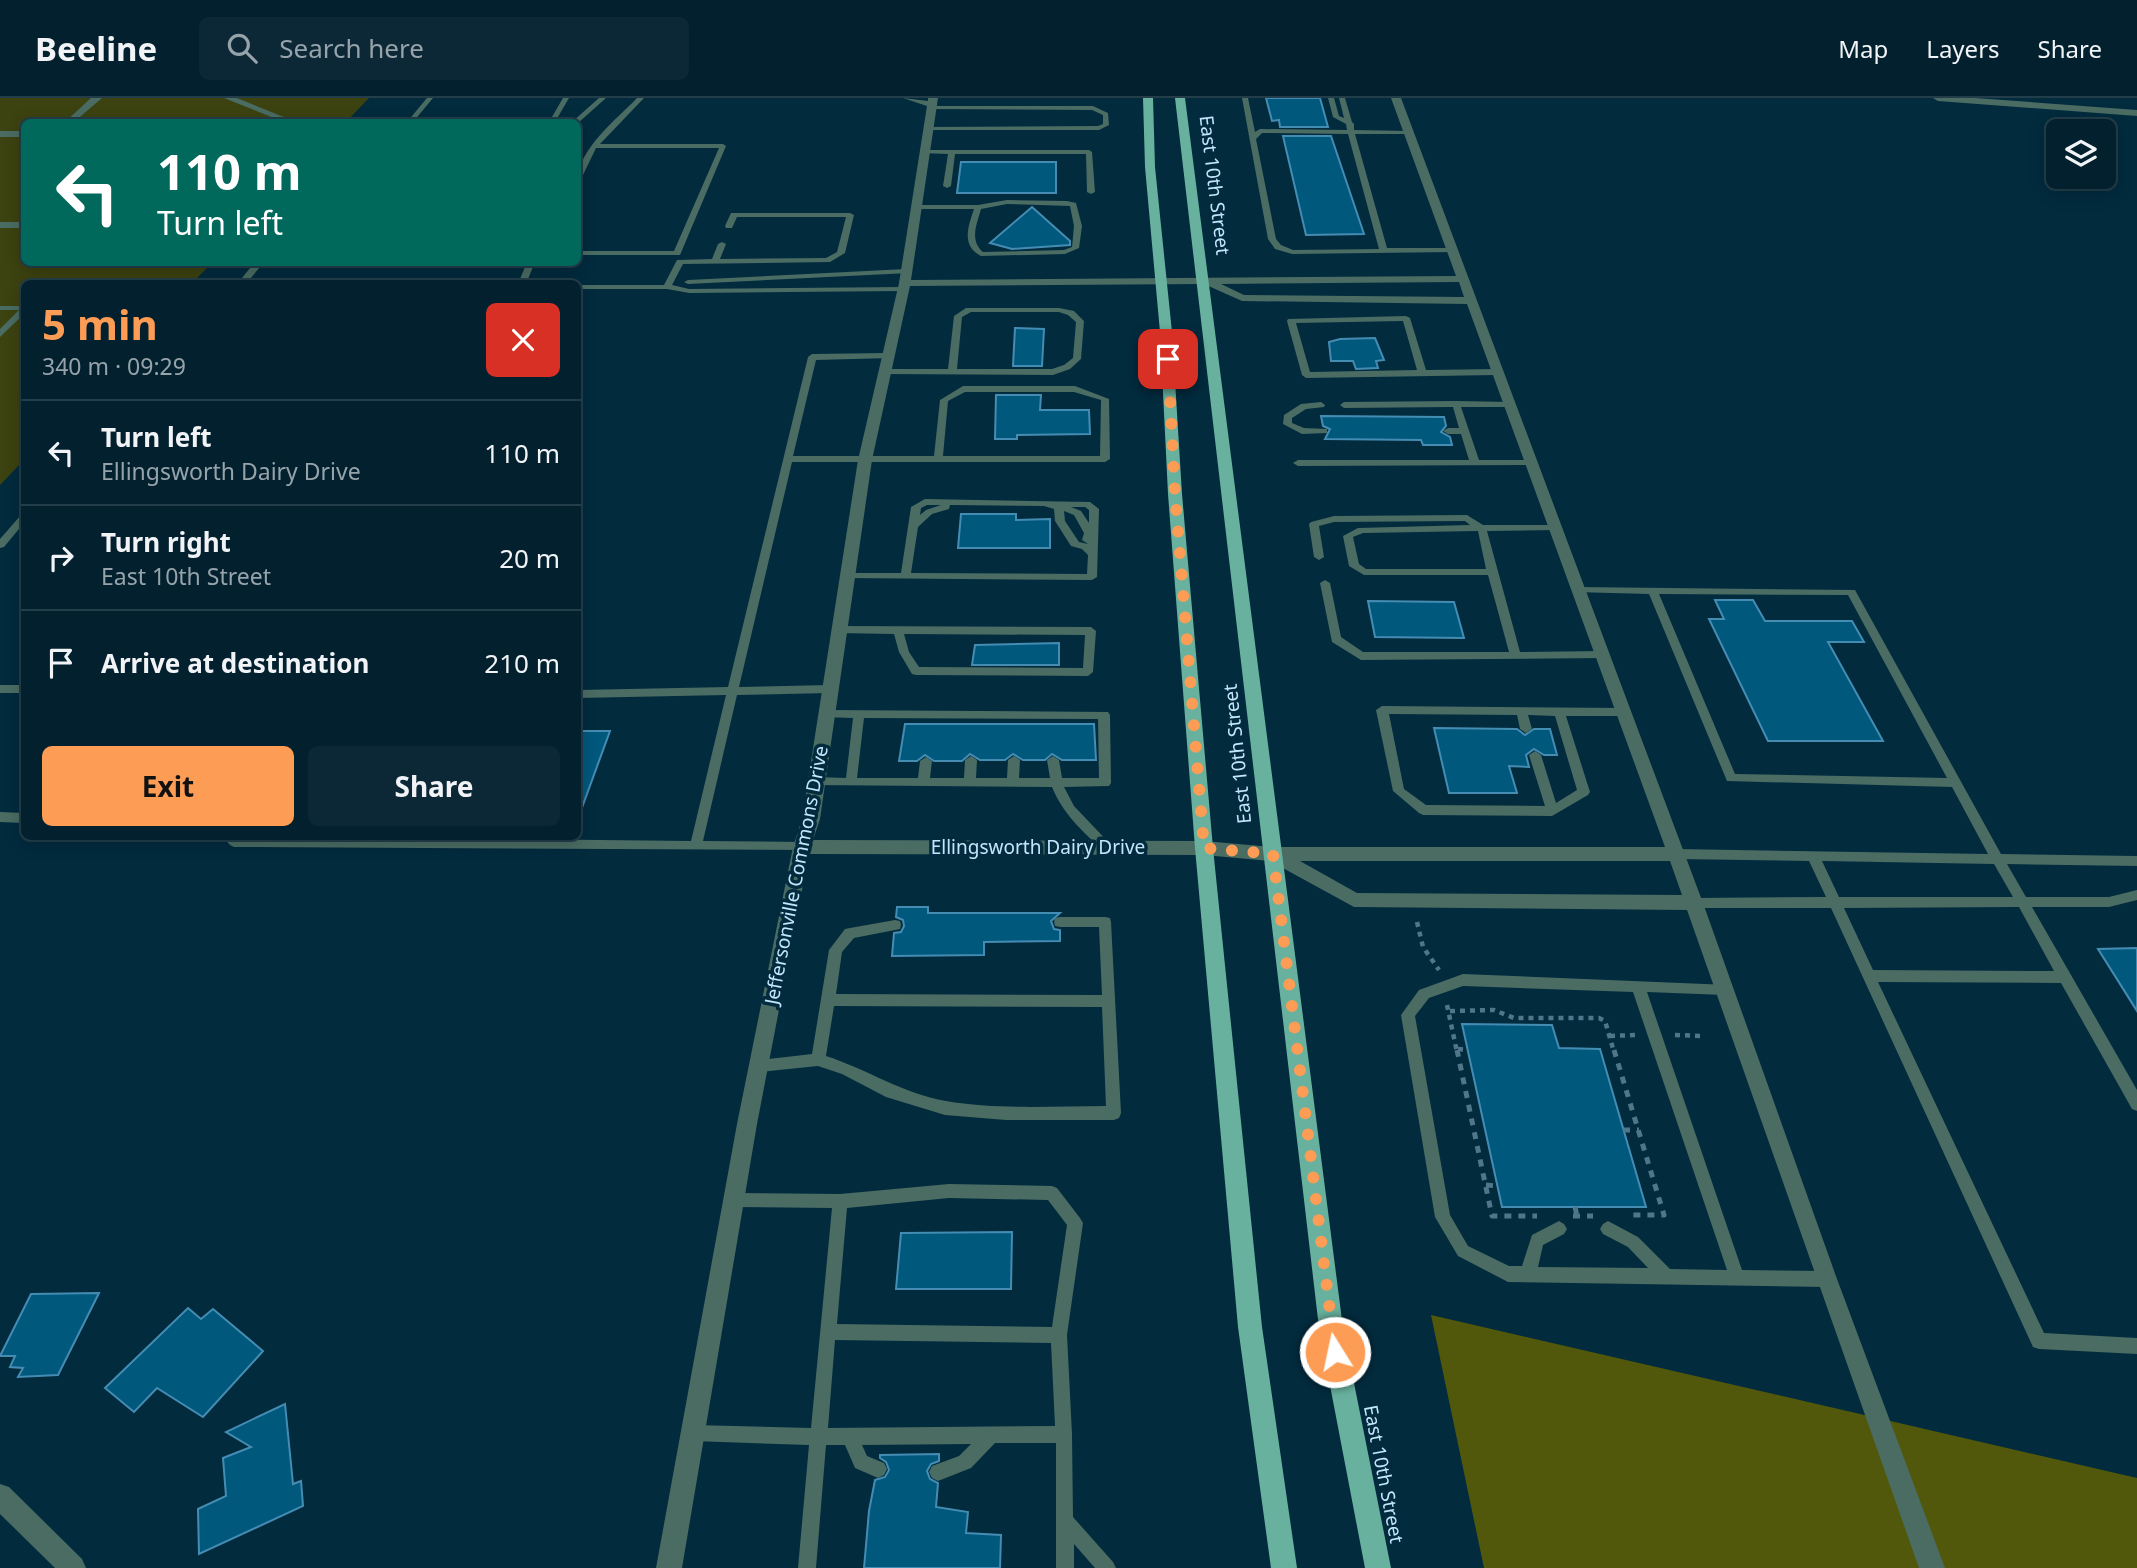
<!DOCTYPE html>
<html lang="en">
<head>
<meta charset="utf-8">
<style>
	:root { --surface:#02202e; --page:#0c2836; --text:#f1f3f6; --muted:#96a3aa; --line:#233e4a; --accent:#fd9d55 }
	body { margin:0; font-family:"Noto Sans",sans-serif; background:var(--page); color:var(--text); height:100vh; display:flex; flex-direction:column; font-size:26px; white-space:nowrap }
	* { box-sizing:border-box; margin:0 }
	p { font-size:23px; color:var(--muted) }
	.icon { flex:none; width:38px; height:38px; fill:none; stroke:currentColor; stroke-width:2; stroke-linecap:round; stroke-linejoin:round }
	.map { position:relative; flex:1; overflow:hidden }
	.drawer { position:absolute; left:21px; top:182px; width:560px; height:560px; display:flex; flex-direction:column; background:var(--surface); border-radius:10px; box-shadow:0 4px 18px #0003,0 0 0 2px var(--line) }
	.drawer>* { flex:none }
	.hud { position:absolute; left:21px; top:21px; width:560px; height:147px; border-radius:10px; box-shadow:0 4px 18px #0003,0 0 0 2px var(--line); background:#00695c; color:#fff; overflow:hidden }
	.buttons { position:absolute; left:2046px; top:21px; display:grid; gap:14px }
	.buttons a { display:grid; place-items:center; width:70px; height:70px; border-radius:10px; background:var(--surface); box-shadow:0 4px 18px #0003,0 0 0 2px var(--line); font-size:35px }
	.pin { position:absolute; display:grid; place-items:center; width:60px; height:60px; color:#fff; margin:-30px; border-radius:14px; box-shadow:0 4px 10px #0006 }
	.me { position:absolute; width:77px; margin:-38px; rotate:350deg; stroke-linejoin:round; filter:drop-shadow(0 0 5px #0008) }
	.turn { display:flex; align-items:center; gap:24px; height:147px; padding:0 21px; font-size:32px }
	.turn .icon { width:91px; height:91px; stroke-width:2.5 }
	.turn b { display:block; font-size:49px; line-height:60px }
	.round { display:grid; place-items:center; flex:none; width:74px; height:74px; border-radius:10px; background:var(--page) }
	.summary { display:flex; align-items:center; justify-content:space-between; height:119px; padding:0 21px }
	h1 { font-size:42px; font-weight:700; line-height:52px; color:var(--accent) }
	.cta { display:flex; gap:14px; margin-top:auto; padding:14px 21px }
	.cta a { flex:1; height:80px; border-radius:10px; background:var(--accent); color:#111; font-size:28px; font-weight:700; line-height:80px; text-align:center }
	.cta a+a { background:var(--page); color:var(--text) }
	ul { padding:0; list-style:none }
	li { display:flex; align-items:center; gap:21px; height:105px; padding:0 21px; border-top:2px solid var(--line) }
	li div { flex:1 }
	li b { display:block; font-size:26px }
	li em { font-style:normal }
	header { display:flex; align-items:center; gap:42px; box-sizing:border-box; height:98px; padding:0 35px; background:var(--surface); border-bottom:2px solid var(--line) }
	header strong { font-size:33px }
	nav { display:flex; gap:38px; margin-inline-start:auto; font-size:24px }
	.search { width:490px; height:63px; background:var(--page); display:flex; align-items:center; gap:18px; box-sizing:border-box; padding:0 24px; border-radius:10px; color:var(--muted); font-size:26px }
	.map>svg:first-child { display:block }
	.green { fill:#3c4210 }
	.forest { fill:#51580b }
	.building { fill:#00587d; stroke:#458cb3; stroke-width:2 }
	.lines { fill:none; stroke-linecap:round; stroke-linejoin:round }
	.path-far1 { stroke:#50768a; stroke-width:4.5; stroke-dasharray:5 5; stroke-linecap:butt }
	.path { stroke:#50768a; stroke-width:5; stroke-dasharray:7 7; stroke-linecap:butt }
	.lane { fill:#4a6c63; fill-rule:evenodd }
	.street { fill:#4a6c63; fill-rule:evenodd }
	.primary { fill:#68b19e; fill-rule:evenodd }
	.route { stroke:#fd9d55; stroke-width:12; stroke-dasharray:0 21.6 }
	.labels { text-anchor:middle; stroke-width:7; stroke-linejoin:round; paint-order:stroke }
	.street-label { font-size:19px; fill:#c4e6fc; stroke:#022b3e }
</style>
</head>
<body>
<header>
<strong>Beeline</strong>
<div class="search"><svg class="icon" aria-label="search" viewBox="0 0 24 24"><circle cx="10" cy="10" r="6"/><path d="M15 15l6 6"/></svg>Search here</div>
<nav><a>Map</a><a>Layers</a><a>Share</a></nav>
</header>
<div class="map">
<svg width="2137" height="1470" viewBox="0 0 2137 1470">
	<rect width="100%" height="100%" fill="#022b3e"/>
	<!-- green -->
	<polygon class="green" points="0,0 369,0 346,24 24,24 24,164 212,165 192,185 24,186 24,362 0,387"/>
	<!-- forest -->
	<polygon class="forest" points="1431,1217 2137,1380 2137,1470 1484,1470"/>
	<!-- building -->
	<g class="building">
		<polygon points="1266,0 1320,0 1328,29 1280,29 1279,22 1272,23"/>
		<polygon points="1283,38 1331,38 1364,136 1306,137"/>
		<polygon points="961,64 1056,64 1056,95 957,95"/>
		<polygon points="1032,109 1070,143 1070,147 1012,151 990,145"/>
		<polygon points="1015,230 1044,231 1042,268 1013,268"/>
		<polygon points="1375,240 1384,262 1376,263 1378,270 1356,271 1353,263 1331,263 1329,244 1340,241"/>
		<polygon points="996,297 1041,297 1040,312 1089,312 1090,336 1017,337 1017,341 995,341"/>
		<polygon points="1321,318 1444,319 1446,328 1441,334 1450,339 1452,347 1423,347 1421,342 1325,341 1330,331 1323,328"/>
		<polygon points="961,416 1016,416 1016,422 1050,421 1050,450 958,450"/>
		<polygon points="1715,502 1753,502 1765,523 1852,523 1864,544 1828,544 1883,643 1768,643 1709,521 1724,521"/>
		<polygon points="1368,503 1454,504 1464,540 1375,539"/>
		<polygon points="1059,545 1059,567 972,567 975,547"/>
		<polygon points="905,626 1094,626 1096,662 1062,662 1052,656 1045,662 1023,662 1013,656 1005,662 980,662 970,656 962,663 934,663 925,657 917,663 899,663"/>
		<polygon points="1434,630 1517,631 1525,637 1534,631 1550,631 1557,657 1544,657 1534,651 1526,657 1529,669 1509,668 1517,695 1449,695"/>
		<polygon points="578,633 610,633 580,715 578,714"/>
		<polygon points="897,809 928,809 928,815 1060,815 1051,823 1054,831 1060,832 1060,843 984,844 984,857 892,858 894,835 901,834 904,828 903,822 896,819"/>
		<polygon points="2137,850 2137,913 2098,851"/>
		<polygon points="1462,926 1552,927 1559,950 1600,951 1646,1109 1502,1109"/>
		<polygon points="1012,1134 1011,1191 896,1191 901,1135"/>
		<polygon points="99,1195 58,1277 18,1279 23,1270 10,1269 15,1258 0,1258 31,1196"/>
		<polygon points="188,1210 201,1221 213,1211 263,1253 203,1319 157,1290 134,1314 105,1290"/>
		<polygon points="285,1306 293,1386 301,1383 303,1408 199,1456 198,1411 226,1398 223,1360 251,1349 226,1334"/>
		<polygon points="939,1356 939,1363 931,1366 927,1373 930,1381 938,1385 936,1409 968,1414 966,1435 1001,1437 1000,1470 864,1470 869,1413 875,1382 885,1379 889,1372 886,1364 880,1360 880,1357"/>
	</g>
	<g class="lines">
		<!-- path-far1 -->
		<g class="path-far1">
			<polyline points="1417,824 1423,849 1439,872"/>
			<polyline points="1447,907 1457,954"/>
			<polyline points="1450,913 1494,912 1514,920 1599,920 1605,923 1614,954"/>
			<polyline points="1675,937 1702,938"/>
			<polyline points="1610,938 1635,937"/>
			<polyline points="1458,951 1468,952"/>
		</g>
		<!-- path -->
		<g class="path">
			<polyline points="1457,952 1492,1118 1537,1118"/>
			<polyline points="1614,952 1664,1117 1629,1117"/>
			<polyline points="1623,1032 1639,1032"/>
			<polyline points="1486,1087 1497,1088"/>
			<polyline points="1575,1109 1577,1118"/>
			<polyline points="1573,1118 1593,1118"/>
		</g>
		<!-- lane -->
		<g class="lane">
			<polygon points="427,0 433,0 413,24 407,24"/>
			<polygon points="563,0 569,0 555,24 549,24"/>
			<polygon points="599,0 606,0 578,25 572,24"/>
			<path d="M637 0H644L600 46H723L726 48 680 157H578V153H674L719 50H596L582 79 578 81C578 51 618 20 637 0Z"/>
			<path d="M1242 0H1248L1255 34 1260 31 1347 32 1346 26 1333 19 1328 0H1334L1339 18 1344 20 1339 0H1345L1352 24 1354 26V32L1409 33V35L1407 36H1355L1387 150H1451L1455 152 1454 154 1292 156 1275 151 1268 141ZM1262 35 1348 36 1379 151 1293 152 1281 147 1276 141 1256 41Z"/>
			<polygon points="932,8 1093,8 1108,15 1109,27 1099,32 925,32 925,30 927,29 1098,28 1103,26 1103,17 1092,12 930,11 930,9"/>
			<polygon points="923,52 1089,52 1092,54 1095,94 1091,96 1087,94 1086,56 955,56 951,88 947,90 943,88 948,56 921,55 920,54"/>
			<path d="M1007 102 1067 103 1076 105 1082 128 1079 150 1065 156 981 158C961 148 968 129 974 111H915L911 109 915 107H978ZM1007 106 1070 108 1074 128 1072 149 1064 152 983 154C969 142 977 126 981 111Z"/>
			<polygon points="731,115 850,115 854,117 845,155 830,164 683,166 672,187 689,191 903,189 907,191 903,193 689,195 667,191 578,191 578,187 664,187 677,162 712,161 718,146 722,144 726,146 720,161 826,160 837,154 846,119 737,119 732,130 726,130 725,128"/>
			<polygon points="255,164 264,164 246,186 237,186"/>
			<polygon points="527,164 535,164 526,186 518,186"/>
			<polygon points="906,171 910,173 909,175 688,186 684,184 688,182"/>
			<polygon points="0,208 24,208 24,216 0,239 0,231 19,212 0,212"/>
			<path d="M966 210H1059L1074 213 1084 223 1081 261 1070 271 1053 277 882 276V272L885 271H948L954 218ZM971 214H1059L1068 217 1076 224 1073 260 1064 267 1052 271H957L962 219Z"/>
			<path d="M1406 218 1410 220 1426 272 1496 271 1500 274 1496 277 1306 280 1302 277 1287 223 1288 221ZM1403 223 1417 272 1310 274 1296 225Z"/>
			<path d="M888 255 892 258 891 260 816 262 793 358H934L940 302 963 288H1075L1109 301 1110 361 1105 364H792L739 589 830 587 836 591 830 595 737 597 703 743 802 744 806 746 808 749 806 752 234 749 230 747 222 738 691 743 726 597 578 600V592L728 589 808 259 812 256ZM965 294H1074L1101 302 1100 358H943L948 303Z"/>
			<polygon points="1456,303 1511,304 1512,306 1508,309 1461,309 1479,362 1530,362 1535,365 1533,367 1298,368 1293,365 1298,362 1469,362 1461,336 1448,336 1443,333 1448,330 1459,330 1453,309 1344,310 1340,307 1344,304"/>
			<polygon points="1321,304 1325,307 1324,309 1306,311 1292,320 1292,325 1304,330 1327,331 1327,335 1302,336 1283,326 1284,317 1301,306"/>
			<path d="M925 401 1090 404 1099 411 1097 479 1092 482 843 480V476L847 475H901L911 409ZM927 407H941L926 412 920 417 921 410ZM950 407 1044 408 1054 411 1055 423 1071 448 1082 451 1088 457 1087 476 911 475 918 429 932 416 949 411ZM1071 409H1085L1089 412V425L1081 413ZM1064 413 1074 417 1084 435 1082 442 1088 446 1079 444 1065 423Z"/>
			<polygon points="24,416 24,425 4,449 0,450 0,441 21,417"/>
			<path d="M1467 417 1483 427H1557V431L1554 432 1487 433 1520 554 1602 553 1606 554 1607 557 1606 560 1361 562 1332 544 1320 485 1325 482 1330 485 1341 539 1363 554H1509L1488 477H1364L1349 468 1343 438 1358 430 1470 427 1465 423 1334 424 1319 428 1324 459 1319 462 1314 459 1309 426 1311 424 1334 418ZM1478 433 1486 471H1366L1359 466 1353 439 1363 435Z"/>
			<path d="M1578 489 1855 492 2001 756 2137 758V768L2007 766 2026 799H2109L2137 792V802L2109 809H2032L2137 992V1013L2132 1011 2061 885 1878 884 2044 1235 2137 1240V1256L2039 1251 2033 1249 1831 810H1694L1689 809 1688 805 1689 801 1694 800 1826 799 1809 763 1676 761 1672 760 1670 756 1672 752 1676 751 1988 756 1952 689 1727 683 1649 496 1574 494V490ZM1659 496 1848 497 1947 680 1735 676ZM1822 763 1994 766 2013 799H1839ZM2019 809 2054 873 1873 872 1844 810Z"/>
			<path d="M839 528 1091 529 1096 533 1093 574 1088 578 916 577 912 576 899 554 894 536 835 535 834 532 835 529ZM904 536 1085 537 1083 570 919 569 909 554Z"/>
			<rect x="0" y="587" width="24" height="8"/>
			<path d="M1382 608 1623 610 1629 614 1623 618H1566L1590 694 1588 697 1552 718 1423 717 1419 715 1393 693 1376 612ZM1389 616 1517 617 1520 631 1526 635 1532 631 1528 617 1555 618 1577 692 1556 705 1541 657 1535 653 1529 657 1545 708 1426 707 1404 691Z"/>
			<path d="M826 612 1108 614 1110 617 1111 685 1109 688 1064 689 1074 708 1113 749 1111 752H1103C1082 733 1063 716 1052 689L812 687 810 684 816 679 846 680 853 620 822 619 820 616ZM864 620 1098 621 1099 680H1062L1059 662 1053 658 1047 662 1050 680H1019L1020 662 1014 658 1008 662 1007 680H976L977 662 971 658 965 662 964 680H930L932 663 926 659 920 663 918 680H857Z"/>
			<polygon points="0,714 24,715 24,725 0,724"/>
			<path d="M1060 819H1105L1110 820 1111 824 1121 1015 1119 1020 1114 1022H1006L945 1017 886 999 842 976 818 968 759 974 754 973 752 968 754 963 759 962 812 956 829 852 845 831 850 830 895 822 900 823 901 827 900 831 895 832 854 840 842 854 836 896 1102 897 1099 829H1060L1055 828 1054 824 1055 820ZM834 908 1102 909 1106 1008C1054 1008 998 1012 946 1003 903 996 867 971 826 958Z"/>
			<path d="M1463 876 1729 887 1731 891 1729 895 1724 897 1647 894 1742 1172 1826 1173 1832 1175 1834 1181 1832 1187 1826 1189 1508 1184 1458 1158 1435 1119 1401 917 1419 892ZM1463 888 1633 894 1727 1172 1670 1171 1638 1139 1608 1123 1603 1126 1600 1131 1603 1136 1628 1149 1648 1170 1538 1169 1543 1147 1564 1136 1567 1131 1564 1126 1559 1123 1532 1137 1522 1168H1509L1468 1148 1450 1117 1415 918 1429 900Z"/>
			<path d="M949 1086 1052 1088 1057 1090 1080 1120 1083 1125 1067 1237 1072 1336 1073 1419 1113 1464 1116 1470H1095L1074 1446V1470H1056V1345H995L971 1370 938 1383 932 1380 929 1374 932 1368 959 1358 971 1346 862 1347 867 1358 884 1365 887 1371 884 1377 878 1380 855 1370 845 1347H826L816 1470H798L809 1347 693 1343 687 1341 685 1335 687 1329 693 1327 811 1330 832 1110 734 1109 729 1107 726 1102 729 1097 734 1095 840 1096ZM949 1100 1048 1102 1067 1127 1052 1229 837 1226 847 1110ZM835 1242 1051 1245 1055 1328 828 1330Z"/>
		</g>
		<!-- street -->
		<g class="street">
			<polygon points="91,0 102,0 74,24 65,24"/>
			<polygon points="224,0 237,0 296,24 284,24"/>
			<path d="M903 0 928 3V0H938L911 182 1456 178 1391 0H1401L1703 805 1837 1181 1945 1470H1919L1687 812 1354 809 1270 763 1204 757 809 756 757 1026 682 1470H656L737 1026 793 749 802 721 858 362 899 185 927 8ZM1459 184 1464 199 1244 197 1221 186ZM1204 186 1242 203 1467 206 1665 749H1273L1204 743 813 742 820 721 872 362 910 188ZM1300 763H1670L1682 797 1357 795Z"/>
			<polygon points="1933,0 1975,0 2137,12 2137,18 1938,3"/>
			<rect x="0" y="33" width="24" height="6"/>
			<rect x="0" y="124" width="24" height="6"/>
			<polygon points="0,1386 9,1389 82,1461 86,1470 55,1470 0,1416"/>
		</g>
		<!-- primary -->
		<g class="primary">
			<polygon points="1143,0 1153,0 1155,69 1172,234 1182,396 1213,750 1262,1229 1297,1470 1271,1470 1238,1229 1195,750 1168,396 1160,234 1145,69"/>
			<polygon points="1175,0 1185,0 1343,1230 1391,1470 1365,1470 1319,1230"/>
		</g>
	</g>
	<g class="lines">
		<!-- route -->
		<polyline class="route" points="1168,261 1175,396 1204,750 1273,756 1335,1254"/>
	</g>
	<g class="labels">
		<!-- street labels -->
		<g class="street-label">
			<text transform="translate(1215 87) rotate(83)" y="7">East 10th Street</text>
			<text transform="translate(1237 656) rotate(-96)" y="7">East 10th Street</text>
			<text x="1038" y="756">Ellingsworth Dairy Drive</text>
			<text transform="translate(796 777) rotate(-79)" y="7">Jeffersonville Commons Drive</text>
			<text transform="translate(1384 1376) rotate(79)" y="7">East 10th Street</text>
		</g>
	</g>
</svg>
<div class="buttons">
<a><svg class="icon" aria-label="layers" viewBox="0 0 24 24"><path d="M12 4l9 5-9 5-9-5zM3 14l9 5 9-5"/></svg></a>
</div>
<div class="pin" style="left:1168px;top:261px;background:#d93025"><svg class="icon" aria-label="arrive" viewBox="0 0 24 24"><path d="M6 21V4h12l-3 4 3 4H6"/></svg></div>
<svg class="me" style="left:1335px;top:1254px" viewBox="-20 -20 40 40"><circle r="17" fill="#fd9d55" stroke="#fff" stroke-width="3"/><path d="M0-11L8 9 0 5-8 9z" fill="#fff"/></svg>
<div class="hud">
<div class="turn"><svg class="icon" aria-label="left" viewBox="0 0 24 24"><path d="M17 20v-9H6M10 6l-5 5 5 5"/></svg><div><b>110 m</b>Turn left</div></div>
</div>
<section class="drawer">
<div class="summary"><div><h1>5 min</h1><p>340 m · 09:29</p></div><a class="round" style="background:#d93025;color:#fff"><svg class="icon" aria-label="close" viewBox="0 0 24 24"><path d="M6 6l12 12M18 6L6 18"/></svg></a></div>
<ul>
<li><svg class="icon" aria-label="left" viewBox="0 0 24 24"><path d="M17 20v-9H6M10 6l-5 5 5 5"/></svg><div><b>Turn left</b><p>Ellingsworth Dairy Drive</p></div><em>110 m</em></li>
<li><svg class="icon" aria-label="right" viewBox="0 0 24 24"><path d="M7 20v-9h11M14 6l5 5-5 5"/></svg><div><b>Turn right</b><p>East 10th Street</p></div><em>20 m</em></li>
<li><svg class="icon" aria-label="arrive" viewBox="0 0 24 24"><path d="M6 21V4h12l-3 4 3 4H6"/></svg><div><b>Arrive at destination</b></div><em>210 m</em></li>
</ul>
<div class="cta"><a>Exit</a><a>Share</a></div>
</section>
</div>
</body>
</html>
